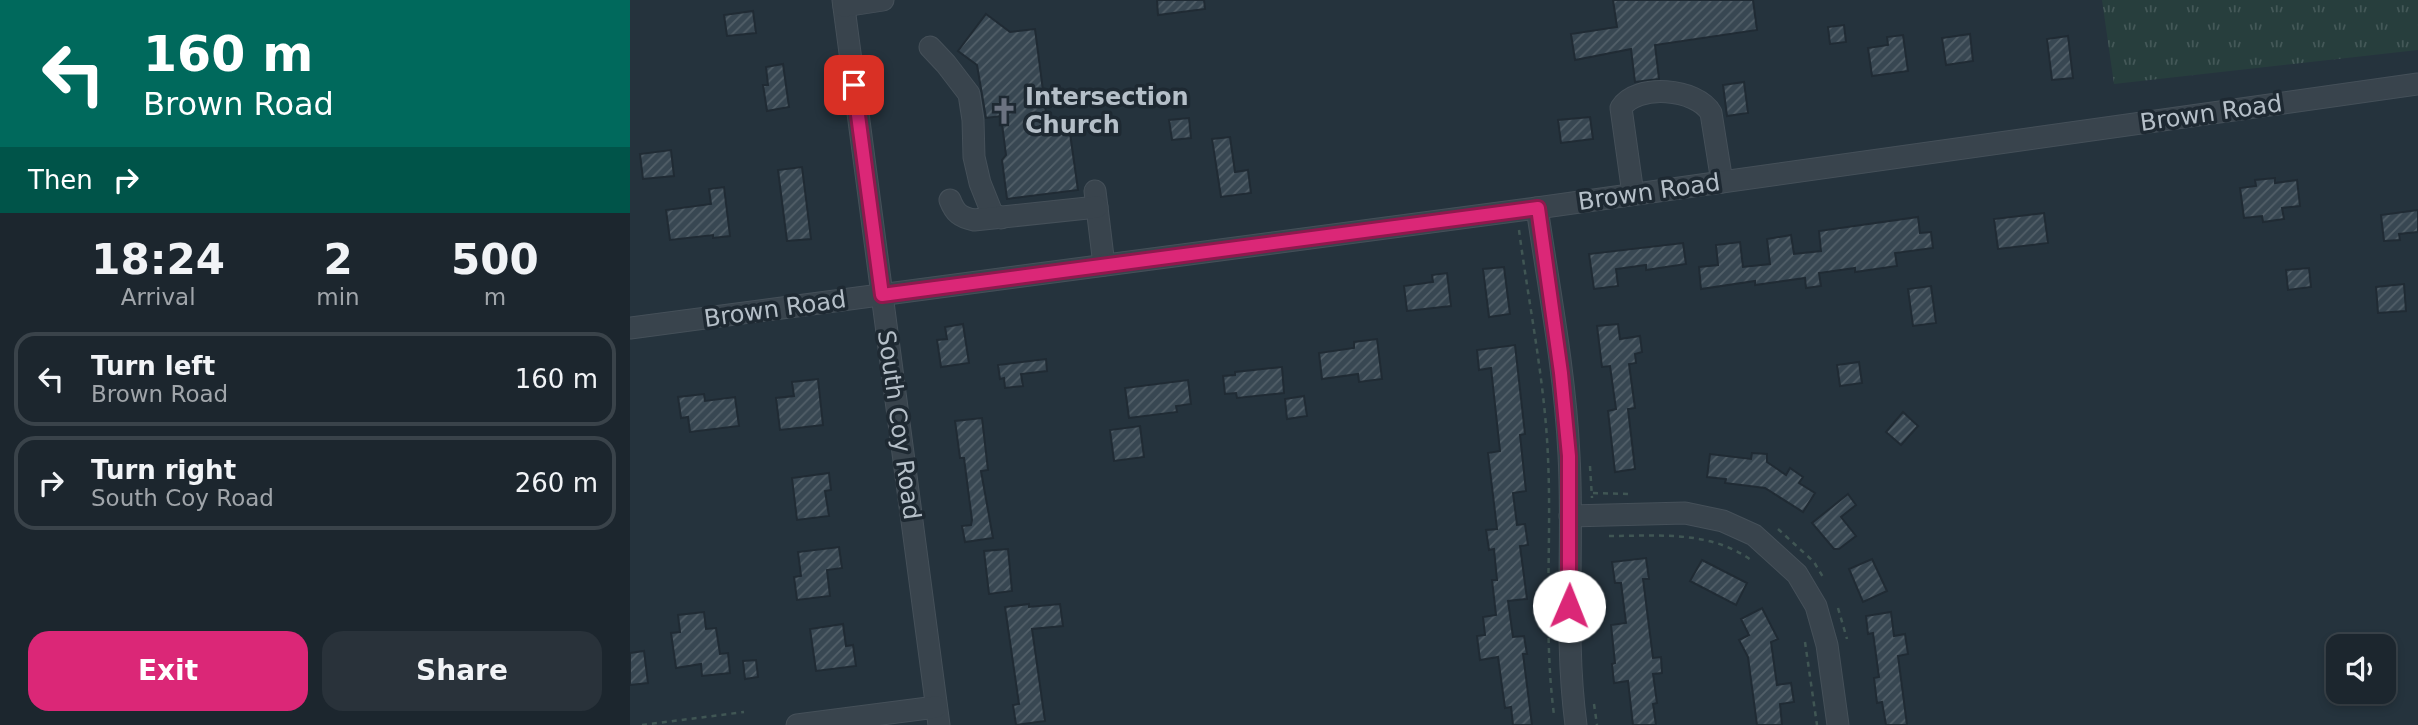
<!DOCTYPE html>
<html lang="en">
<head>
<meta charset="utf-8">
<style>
	:root { --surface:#1c262e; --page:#29323a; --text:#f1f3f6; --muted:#a0a5aa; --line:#3a434a; --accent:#db2777 }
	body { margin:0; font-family:"DejaVu Sans",sans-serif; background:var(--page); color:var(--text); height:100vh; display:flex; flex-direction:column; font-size:26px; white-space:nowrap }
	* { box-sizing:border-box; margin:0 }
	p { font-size:23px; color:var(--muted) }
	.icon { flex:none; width:38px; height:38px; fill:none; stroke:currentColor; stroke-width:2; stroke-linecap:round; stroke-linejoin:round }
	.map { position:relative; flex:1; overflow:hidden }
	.sheet { display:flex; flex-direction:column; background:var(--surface); width:630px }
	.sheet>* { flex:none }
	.banner { background:#00695c; color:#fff; overflow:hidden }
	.fabs { position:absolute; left:1696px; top:634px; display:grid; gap:14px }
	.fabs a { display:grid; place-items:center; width:70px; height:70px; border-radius:14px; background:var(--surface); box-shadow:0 4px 10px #0003,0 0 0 2px var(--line); font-size:35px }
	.pin { position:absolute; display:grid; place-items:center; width:60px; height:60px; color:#fff; margin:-30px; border-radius:14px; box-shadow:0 4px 10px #0006 }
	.me { position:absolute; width:77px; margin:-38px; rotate:1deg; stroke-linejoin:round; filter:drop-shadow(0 0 5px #0008) }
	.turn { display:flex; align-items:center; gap:24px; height:147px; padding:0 28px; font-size:32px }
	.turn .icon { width:91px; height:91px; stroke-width:2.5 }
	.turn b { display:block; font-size:49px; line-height:60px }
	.then { display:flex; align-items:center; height:66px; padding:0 28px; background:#0003; gap:14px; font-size:26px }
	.eta { display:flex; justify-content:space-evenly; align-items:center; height:119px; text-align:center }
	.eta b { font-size:42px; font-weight:700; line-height:49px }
	.action { display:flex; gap:14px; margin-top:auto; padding:14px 28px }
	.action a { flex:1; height:80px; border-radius:21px; background:var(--accent); color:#fff; font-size:28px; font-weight:700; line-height:80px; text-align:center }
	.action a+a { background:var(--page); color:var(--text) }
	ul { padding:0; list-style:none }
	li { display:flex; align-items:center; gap:21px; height:94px; margin:0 14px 10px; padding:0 14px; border:4px solid var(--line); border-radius:21px }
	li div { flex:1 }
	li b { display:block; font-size:26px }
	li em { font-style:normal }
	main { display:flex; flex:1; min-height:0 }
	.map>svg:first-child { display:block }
	.grass { fill:url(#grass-tufts) }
	.building { fill:url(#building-hatch); stroke:#202b34; stroke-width:2 }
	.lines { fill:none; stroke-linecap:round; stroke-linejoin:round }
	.minor-casing { stroke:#455059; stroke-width:23 }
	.path { stroke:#405654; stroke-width:2.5; stroke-dasharray:5 5; stroke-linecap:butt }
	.minor { stroke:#39444d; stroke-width:21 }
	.route-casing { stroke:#8e194d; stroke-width:18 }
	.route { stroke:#db2777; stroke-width:12 }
	.labels { text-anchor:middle; stroke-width:7; stroke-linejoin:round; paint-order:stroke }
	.poi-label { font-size:24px; font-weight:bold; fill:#b5bfc8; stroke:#1e2932; text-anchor:start }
	.street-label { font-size:24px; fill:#b5bfc8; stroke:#1e2932 }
</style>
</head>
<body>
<main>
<section class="sheet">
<div class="banner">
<div class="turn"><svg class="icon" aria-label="left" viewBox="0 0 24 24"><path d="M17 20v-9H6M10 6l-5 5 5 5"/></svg><div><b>160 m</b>Brown Road</div></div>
<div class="then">Then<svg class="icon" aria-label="right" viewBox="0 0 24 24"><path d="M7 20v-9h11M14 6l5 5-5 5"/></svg></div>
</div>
<div class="eta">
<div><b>18:24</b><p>Arrival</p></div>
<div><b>2</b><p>min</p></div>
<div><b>500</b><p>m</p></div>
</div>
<ul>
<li><svg class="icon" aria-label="left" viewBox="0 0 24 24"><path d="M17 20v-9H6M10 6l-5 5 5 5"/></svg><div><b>Turn left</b><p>Brown Road</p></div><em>160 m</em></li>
<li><svg class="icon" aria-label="right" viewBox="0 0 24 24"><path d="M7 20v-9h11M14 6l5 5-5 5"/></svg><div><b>Turn right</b><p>South Coy Road</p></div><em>260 m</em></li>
</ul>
<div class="action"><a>Exit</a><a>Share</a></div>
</section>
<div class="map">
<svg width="1788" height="725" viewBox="0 0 1788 725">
	<defs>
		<pattern id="grass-tufts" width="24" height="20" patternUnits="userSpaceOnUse" patternTransform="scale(1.75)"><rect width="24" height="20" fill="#273e3d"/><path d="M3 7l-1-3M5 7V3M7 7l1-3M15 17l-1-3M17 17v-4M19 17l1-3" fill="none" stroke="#445858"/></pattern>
		<pattern id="building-hatch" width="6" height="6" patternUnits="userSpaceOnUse" patternTransform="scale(1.75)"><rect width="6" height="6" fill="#384752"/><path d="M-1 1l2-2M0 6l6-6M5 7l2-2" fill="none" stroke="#536069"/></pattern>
	</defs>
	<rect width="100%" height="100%" fill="#25333d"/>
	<!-- grass -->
	<polygon class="grass" points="1472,0 1788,0 1788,50 1484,84"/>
	<!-- building -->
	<g class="building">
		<polygon points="527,0 574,0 575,9 528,15"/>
		<polygon points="983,0 1123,0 1127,30 1025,45 1029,79 1005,82 1001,49 945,60 941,34 987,27"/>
		<polygon points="123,11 126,33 97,36 94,15"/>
		<polygon points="356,14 380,32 405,29 418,129 439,126 448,190 377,199 372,160 376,155 371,116 356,118 347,65 328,51"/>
		<polygon points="1214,25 1216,42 1200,44 1198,27"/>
		<polygon points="1340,34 1343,61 1316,65 1312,38"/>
		<polygon points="1273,35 1278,71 1242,76 1238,48 1258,45 1257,37"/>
		<polygon points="1438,36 1443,78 1422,80 1417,39"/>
		<polygon points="153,64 159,107 137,111 133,85 138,85 136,67"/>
		<polygon points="1114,82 1118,113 1097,116 1093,85"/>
		<polygon points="960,117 963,139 931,143 928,120"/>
		<polygon points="559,118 561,138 542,140 539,120"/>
		<polygon points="600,137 605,172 618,170 621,193 591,197 582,139"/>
		<polygon points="41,150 44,176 13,179 10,154"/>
		<polygon points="172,167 181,239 157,241 148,170"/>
		<polygon points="1645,178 1645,183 1667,180 1670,206 1652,208 1654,219 1633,222 1632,216 1614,218 1610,188 1626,186 1625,180"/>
		<polygon points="94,187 100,236 83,238 83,235 40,240 36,210 81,204 79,189"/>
		<polygon points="1788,210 1788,232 1769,234 1770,240 1754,241 1751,215"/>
		<polygon points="1414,213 1418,243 1368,249 1364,219"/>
		<polygon points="1288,217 1290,233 1301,232 1303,248 1265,253 1267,266 1225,272 1225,268 1189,273 1191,286 1176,288 1175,278 1125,285 1125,281 1071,289 1069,267 1088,265 1086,245 1110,242 1113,267 1140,264 1137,239 1161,235 1164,254 1191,251 1189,231"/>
		<polygon points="1053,243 1056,264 1016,270 1016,265 986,269 988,286 964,289 959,254"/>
		<polygon points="874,267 880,314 859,317 853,269"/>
		<polygon points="1679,268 1681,287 1658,290 1656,270"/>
		<polygon points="817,273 821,306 777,311 774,286 803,282 802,275"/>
		<polygon points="1774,284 1776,311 1748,313 1746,287"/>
		<polygon points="1301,286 1306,323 1283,326 1278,289"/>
		<polygon points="333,324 339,363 311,367 307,340 317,339 315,327"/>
		<polygon points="988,324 990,339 1010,336 1012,352 1005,354 1006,363 999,364 1005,408 998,409 1005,469 985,472 978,411 986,409 980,366 972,367 967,326"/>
		<polygon points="747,339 752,379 729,382 728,374 692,379 689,353 724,348 724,342"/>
		<polygon points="885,345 895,434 890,435 896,491 883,493 887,525 895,524 898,545 890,546 897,599 878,601 883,637 894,636 897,654 893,654 902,725 883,725 881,707 875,708 868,657 850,660 847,636 855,635 853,617 866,615 862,580 867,580 864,549 859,550 856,530 867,529 858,453 870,451 861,368 849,370 847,350"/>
		<polygon points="416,359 417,371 391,374 393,386 375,388 374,378 370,379 368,365"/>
		<polygon points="1229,362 1232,383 1210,386 1207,365"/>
		<polygon points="652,367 654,393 607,398 606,393 595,394 593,376 605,375 605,372"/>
		<polygon points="188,379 193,425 150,430 146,398 164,396 162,382"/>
		<polygon points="558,380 561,404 546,406 547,412 499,418 495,388"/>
		<polygon points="74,394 75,401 105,397 109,426 60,432 58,417 51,418 48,397"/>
		<polygon points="674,396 677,416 657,419 655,399"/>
		<polygon points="1273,412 1288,426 1271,445 1256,432"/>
		<polygon points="352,418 358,470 351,471 363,538 335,542 332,526 341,525 342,520 334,458 330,458 325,421"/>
		<polygon points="510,426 514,457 484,461 480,430"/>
		<polygon points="1122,453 1137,454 1137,462 1156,475 1160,468 1173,477 1169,483 1185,493 1173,512 1135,488 1095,483 1096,479 1077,477 1080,454 1121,459"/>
		<polygon points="199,473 201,490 195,491 199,516 167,520 162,478"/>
		<polygon points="1218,494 1226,505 1211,517 1226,536 1209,549 1204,549 1182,523"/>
		<polygon points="209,547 212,568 197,570 200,596 167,600 164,577 171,576 168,552"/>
		<polygon points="378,549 382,591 359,594 354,551"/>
		<polygon points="1016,558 1019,579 1013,579 1023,658 1031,657 1032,673 1023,674 1027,703 1023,704 1026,725 1003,725 998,681 984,683 982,664 985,663 981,625 996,623 991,583 985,583 982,562"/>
		<polygon points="1242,559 1257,591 1233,602 1219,569"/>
		<polygon points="1072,560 1117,583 1106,605 1060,581"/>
		<polygon points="399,604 399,607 430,604 433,626 402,629 415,721 386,725 383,705 389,704 375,607"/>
		<polygon points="1132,608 1148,639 1141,642 1147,685 1161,683 1164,702 1150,704 1152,725 1127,725 1118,657 1109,640 1119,635 1111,619"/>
		<polygon points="74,612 76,629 86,628 90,654 98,653 100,673 72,676 71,664 46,668 41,633 50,632 48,615"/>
		<polygon points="1261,612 1264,636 1275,634 1278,654 1268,656 1277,725 1256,725 1252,702 1247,703 1244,678 1249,677 1243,633 1238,634 1236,616"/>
		<polygon points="213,624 216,646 223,645 226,666 186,671 180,629"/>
		<polygon points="14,651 18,683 0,685 0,653"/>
		<polygon points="126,660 128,677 115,679 113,661"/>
	</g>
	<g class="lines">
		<defs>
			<g id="minor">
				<polyline points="213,0 309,725"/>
				<polyline points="214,6 253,0"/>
				<polyline points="300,47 316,64 339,94 343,120 344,157 350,183 362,213 371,218"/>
				<polyline points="465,191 474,265"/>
				<path d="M1003 194 991 108C1006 83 1067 88 1081 113L1092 182"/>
				<path d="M320 200C325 213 330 217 344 220L467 207"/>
				<path d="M907 208C919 289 935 372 939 455 944 545 934 635 946 725"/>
				<polyline points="0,328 907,208 1788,84"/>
				<polyline points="940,516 1055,513 1093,521 1124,535 1167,574 1186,606 1197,645 1208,725"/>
				<polyline points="167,725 306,707"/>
			</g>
		</defs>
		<!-- minor casing -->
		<use href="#minor" class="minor-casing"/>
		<!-- path -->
		<g class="path">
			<path d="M889 230C899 306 915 382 918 458 922 544 913 630 924 715"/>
			<polyline points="960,466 962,498"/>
			<polyline points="963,493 1001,494"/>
			<polyline points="1148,529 1184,562 1193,577"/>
			<path d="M979 536C1028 536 1079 530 1121 560"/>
			<polyline points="1208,608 1217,639"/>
			<polyline points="1175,642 1187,725"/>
			<polyline points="964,704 967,725"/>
			<polyline points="12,725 114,712"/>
		</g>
		<!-- minor -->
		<use href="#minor" class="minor"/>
	</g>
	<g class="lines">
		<defs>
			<polyline id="route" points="224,85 252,295 908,208 931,373 939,456 939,606"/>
		</defs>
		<!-- route casing -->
		<use href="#route" class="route-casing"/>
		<!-- route -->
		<use href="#route" class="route"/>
	</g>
	<!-- icons -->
	<defs>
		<symbol id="church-bare" viewBox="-9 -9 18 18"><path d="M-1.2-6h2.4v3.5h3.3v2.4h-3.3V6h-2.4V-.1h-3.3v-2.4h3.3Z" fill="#6b7280" stroke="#1e2932" stroke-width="2.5" paint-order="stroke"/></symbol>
	</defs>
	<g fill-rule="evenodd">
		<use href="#church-bare" x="355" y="92" width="38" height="38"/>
	</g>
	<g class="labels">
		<!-- poi labels -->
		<g class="poi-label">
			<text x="395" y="105">Intersection<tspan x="395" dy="28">Church</tspan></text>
		</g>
		<!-- street labels -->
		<g class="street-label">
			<text transform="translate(1581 113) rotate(-8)" y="8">Brown Road</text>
			<text transform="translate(1019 192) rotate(-8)" y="8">Brown Road</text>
			<text transform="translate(145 309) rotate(-8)" y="8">Brown Road</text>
			<text transform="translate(269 425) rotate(82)" y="8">South Coy Road</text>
		</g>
	</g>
</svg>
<div class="fabs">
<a><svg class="icon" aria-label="sound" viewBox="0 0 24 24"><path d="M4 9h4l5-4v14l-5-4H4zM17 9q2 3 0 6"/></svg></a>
</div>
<div class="pin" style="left:224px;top:85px;background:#d93025"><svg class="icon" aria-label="arrive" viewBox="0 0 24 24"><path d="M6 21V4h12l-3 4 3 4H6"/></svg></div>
<svg class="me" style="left:939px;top:606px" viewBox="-20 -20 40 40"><circle r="19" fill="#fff"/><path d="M0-13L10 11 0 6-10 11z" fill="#db2777"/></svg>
</div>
</main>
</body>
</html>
